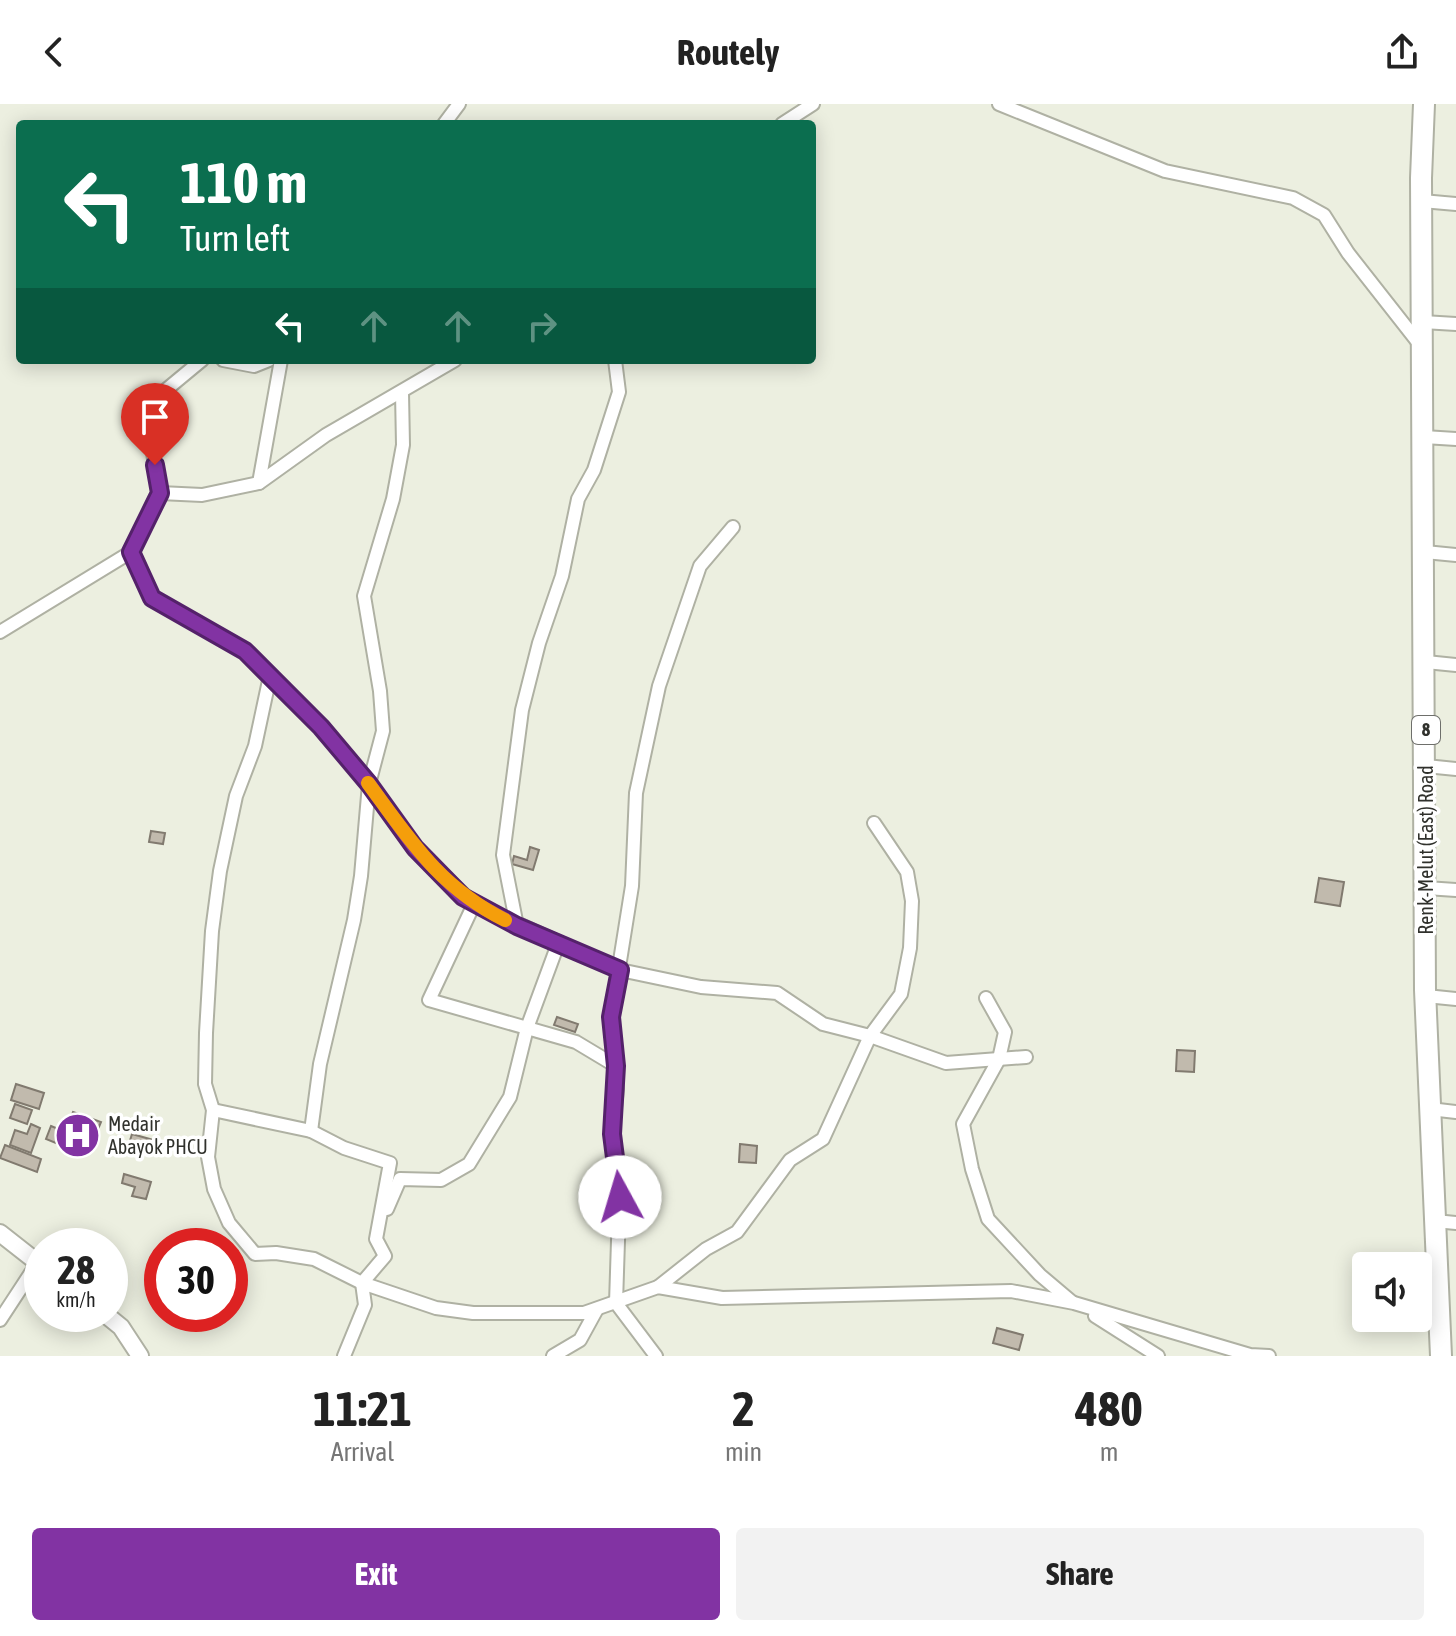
<!DOCTYPE html>
<html lang="en">
<head>
<meta charset="utf-8">
<style>
	:root { --surface:#fff; --page:#f2f2f2; --text:#222; --muted:#767676; --accent:#8233a3 }
	body { margin:0; font-family:"Asap Condensed",sans-serif; background:var(--page); color:var(--text); height:100vh; display:flex; flex-direction:column; font-size:30px; white-space:nowrap }
	* { box-sizing:border-box; margin:0 }
	p { font-size:26px; color:var(--muted) }
	.icon { flex:none; width:44px; height:44px; fill:none; stroke:currentColor; stroke-width:2; stroke-linecap:round; stroke-linejoin:round }
	.map { position:relative; height:1252px; overflow:hidden }
	.details { display:flex; flex-direction:column; background:var(--surface); flex:1 }
	.details>* { flex:none }
	.hud { position:absolute; left:16px; top:16px; width:800px; height:244px; border-radius:8px; box-shadow:0 4px 20px #0003; background:#0b6e4f; color:#fff; overflow:hidden }
	.controls { position:absolute; left:1352px; top:1148px; display:grid; gap:16px }
	.controls a { display:grid; place-items:center; width:80px; height:80px; border-radius:8px; background:var(--surface); box-shadow:0 4px 20px #0003; font-size:40px }
	.speed { position:absolute; left:24px; top:1124px; display:flex; gap:16px; font-size:40px; font-weight:700; text-align:center }
	.speed>* { display:grid; place-content:center; width:104px; height:104px; border-radius:50%; background:var(--surface); box-shadow:0 4px 20px #0003; line-height:1 }
	.speed small { font-size:20px; font-weight:400 }
	.speed .limit { border:12px solid #d22; background:#fff; color:#111 }
	.pin { position:absolute; display:grid; place-items:center; width:68px; height:68px; color:#fff; margin:-82px -34px; border-radius:50% 50% 50% 0; rotate:-45deg; box-shadow:0 0 8px #0007 }
	.pin .icon { rotate:45deg }
	.me { position:absolute; width:88px; margin:-44px; rotate:354deg; stroke-linejoin:round; filter:drop-shadow(0 0 6px #0008) }
	.turn { display:flex; align-items:center; gap:28px; height:168px; padding:0 32px; font-size:36px }
	.turn .icon { width:104px; height:104px; stroke-width:2.5 }
	.turn b { display:block; font-size:56px; line-height:68px }
	.lanes { display:flex; align-items:center; height:76px; padding:0 32px; background:#0003; justify-content:center; gap:40px; direction:ltr }
	.lanes .off { opacity:.35 }
	.eta { display:flex; justify-content:space-evenly; align-items:center; height:136px; text-align:center }
	.eta b { font-size:48px; font-weight:700; line-height:56px }
	.cta { display:flex; gap:16px; margin-top:auto; padding:16px 32px }
	.cta a { flex:1; height:92px; border-radius:8px; background:var(--accent); color:#fff; font-size:32px; font-weight:700; line-height:92px; text-align:center }
	.cta a+a { background:var(--page); color:var(--text) }
	header { display:flex; justify-content:space-between; align-items:center; height:104px; padding:0 32px; background:var(--surface); font-size:36px; font-weight:700 }
	.map>svg:first-child { display:block }
	.building { fill:#c1baad; stroke:#817a6f; stroke-width:2 }
	.lines { fill:none; stroke-linecap:round; stroke-linejoin:round }
	.minor-casing { stroke:#afb1a3; stroke-width:16 }
	.tertiary-casing { stroke:#afb1a3; stroke-width:20 }
	.primary-casing { stroke:#afb1a3; stroke-width:24 }
	.minor { stroke:#fff; stroke-width:12 }
	.tertiary { stroke:#fff; stroke-width:16 }
	.primary { stroke:#fff; stroke-width:20 }
	.route-casing { stroke:#54216a; stroke-width:20 }
	.route { stroke:#8233a3; stroke-width:14 }
	.slow { stroke:#f59e0b; stroke-width:14 }
	.labels { text-anchor:middle; stroke-width:7; stroke-linejoin:round; paint-order:stroke }
	.shield { fill:#fff; stroke:#6e6f6b; stroke-width:2 }
	.shield-label { font-size:18px; font-weight:bold; fill:#30312c }
	.street-label { font-size:20px; fill:#30312c; stroke:#fff }
	.poi-label { font-size:20px; fill:#30312c; stroke:#fff; text-anchor:start }
</style>
</head>
<body>
<header><svg class="icon" aria-label="back" viewBox="0 0 24 24"><path d="M15 5l-7 7 7 7"/></svg>Routely<svg class="icon" aria-label="share" viewBox="0 0 24 24"><path d="M12 15V3M7 8l5-5 5 5M5 13v7h14v-7"/></svg></header>
<div class="map">
<svg width="1456" height="1252" viewBox="0 0 1456 1252">
	<rect width="100%" height="100%" fill="#ecefe0"/>
	<!-- building -->
	<g class="building">
		<polygon points="151,727 165,729 163,740 149,738"/>
		<polygon points="530,743 539,746 533,766 512,760 514,752 527,756"/>
		<polygon points="1319,774 1344,778 1340,802 1315,798"/>
		<polygon points="557,913 578,920 575,928 554,921"/>
		<polygon points="1177,946 1195,947 1194,968 1176,967"/>
		<polygon points="16,980 44,989 39,1005 11,996"/>
		<polygon points="15,1000 32,1006 27,1020 10,1014"/>
		<polygon points="73,1008 101,1018 96,1030 69,1020"/>
		<polygon points="31,1020 40,1024 31,1049 10,1041 15,1026 27,1030"/>
		<polygon points="51,1022 68,1029 63,1042 46,1035"/>
		<polygon points="132,1030 157,1037 153,1051 128,1043"/>
		<polygon points="740,1040 757,1042 756,1059 739,1058"/>
		<polygon points="5,1041 41,1055 37,1068 0,1054"/>
		<polygon points="124,1070 151,1078 146,1095 132,1092 135,1083 122,1079"/>
		<polygon points="997,1224 1023,1231 1019,1246 993,1239"/>
	</g>
	<g class="lines">
		<defs>
			<g id="minor">
				<polyline points="999,0 1165,67 1293,94 1324,111 1348,149 1421,242"/>
				<polyline points="444,20 459,0"/>
				<polyline points="782,20 813,0"/>
				<polyline points="1422,97 1456,100"/>
				<polyline points="1423,218 1456,220"/>
				<polyline points="223,256 254,262 269,256"/>
				<polyline points="1424,333 1456,335"/>
				<polyline points="259,379 281,256"/>
				<polyline points="160,389 150,332 167,285 202,256"/>
				<polyline points="131,448 152,494 245,547 321,623 369,680 415,744 474,800 620,866 701,883 777,889 823,920 870,932 946,959 1026,953"/>
				<polyline points="1425,448 1456,451"/>
				<polyline points="0,528 131,448 160,389 202,391 259,379 326,331 455,256"/>
				<polyline points="1426,558 1456,561"/>
				<polyline points="270,572 255,642 236,692 220,767 212,827 206,929 205,980 213,1006 208,1053 214,1085 229,1119 255,1150 276,1149 314,1155 362,1179 436,1204 473,1209 584,1209 658,1183 722,1194 1011,1187 1074,1199 1250,1251 1269,1252"/>
				<polyline points="1426,662 1456,665"/>
				<polyline points="1426,784 1456,786"/>
				<polyline points="474,800 429,896 576,938 616,962"/>
				<polyline points="517,822 503,751 522,606 539,539 562,472 578,395 594,366 619,288 615,256"/>
				<polyline points="1426,892 1456,895"/>
				<polyline points="986,894 1005,928 999,955 963,1020 972,1065 988,1115 1040,1171 1072,1198"/>
				<polyline points="1430,1005 1456,1008"/>
				<polyline points="213,1006 311,1027 344,1044 390,1059 376,1135 385,1152 362,1179 365,1201 344,1252"/>
				<polyline points="311,1027 320,960 354,816 361,772 369,680 383,627 380,587 364,492 393,395 403,341 402,289"/>
				<polyline points="387,1105 400,1075 441,1076 469,1060 510,993 527,924 558,840"/>
				<polyline points="1435,1117 1456,1119"/>
				<polyline points="658,1183 706,1145 737,1128 790,1056 823,1035 870,932 901,890 910,844 912,797 907,768 874,719"/>
				<polyline points="1095,1212 1158,1252"/>
				<polyline points="0,1216 38,1158"/>
				<polyline points="553,1252 580,1236 597,1205"/>
				<polyline points="656,1252 616,1199 620,1075 612,1030 617,985 611,913 632,782 636,689 659,582 700,462 733,423"/>
			</g>
			<g id="tertiary">
				<polyline points="0,1129 42,1162"/>
				<polyline points="105,1210 121,1223 140,1252"/>
			</g>
			<polyline id="primary" points="1424,0 1421,74 1425,886 1441,1252"/>
		</defs>
		<!-- minor casing -->
		<use href="#minor" class="minor-casing"/>
		<!-- tertiary casing -->
		<use href="#tertiary" class="tertiary-casing"/>
		<!-- primary casing -->
		<use href="#primary" class="primary-casing"/>
		<!-- minor -->
		<use href="#minor" class="minor"/>
		<!-- tertiary -->
		<use href="#tertiary" class="tertiary"/>
		<!-- primary -->
		<use href="#primary" class="primary"/>
	</g>
	<g class="lines">
		<defs>
			<polyline id="route" points="155,361 160,389 131,448 152,494 245,547 321,623 369,680 415,744 463,793 517,822 620,866 611,913 616,962 612,1030 620,1093"/>
		</defs>
		<!-- route casing -->
		<use href="#route" class="route-casing"/>
		<!-- route -->
		<use href="#route" class="route"/>
		<!-- slow -->
		<path class="slow" d="M368 679C410 736 439 783 505 816"/>
	</g>
	<!-- icons -->
	<defs>
		<symbol id="hospital-disc" viewBox="-11 -11 22 22"><circle r="9.5" fill="#8233a3" stroke="#fff"/><path d="M-5-5h3v3.5h4V-5h3V5h-3V1.5h-4V5h-3Z" fill="#fff"/></symbol>
	</defs>
	<g fill-rule="evenodd">
		<use href="#hospital-disc" x="52" y="1006" width="51" height="51"/>
	</g>
	<g class="labels">
		<!-- shield labels -->
		<rect class="shield" x="1412" y="612" width="28" height="28" rx="6"/>
		<g class="shield-label">
			<text x="1426" y="632">8</text>
		</g>
		<!-- street labels -->
		<g class="street-label">
			<text transform="translate(1426 746) rotate(-90)" y="7">Renk-Melut (East) Road</text>
		</g>
		<!-- poi labels -->
		<g class="poi-label">
			<text x="108" y="1027">Medair<tspan x="108" dy="23">Abayok PHCU</tspan></text>
		</g>
	</g>
</svg>
<div class="controls">
<a><svg class="icon" aria-label="sound" viewBox="0 0 24 24"><path d="M4 9h4l5-4v14l-5-4H4zM17 9q2 3 0 6"/></svg></a>
</div>
<div class="speed"><div>28<small>km/h</small></div><div class="limit">30</div></div>
<div class="pin" style="left:155px;top:361px;background:#d93025"><svg class="icon" aria-label="arrive" viewBox="0 0 24 24"><path d="M6 21V4h12l-3 4 3 4H6"/></svg></div>
<svg class="me" style="left:620px;top:1093px" viewBox="-20 -20 40 40"><circle r="19" fill="#fff"/><path d="M0-13L10 11 0 6-10 11z" fill="#8233a3"/></svg>
<div class="hud">
<div class="turn"><svg class="icon" aria-label="left" viewBox="0 0 24 24"><path d="M17 20v-9H6M10 6l-5 5 5 5"/></svg><div><b>110 m</b>Turn left</div></div>
<div class="lanes"><svg class="icon" aria-label="left" viewBox="0 0 24 24"><path d="M17 20v-9H6M10 6l-5 5 5 5"/></svg><svg class="icon off" aria-label="ahead" viewBox="0 0 24 24"><path d="M12 20V5M6 11l6-6 6 6"/></svg><svg class="icon off" aria-label="ahead" viewBox="0 0 24 24"><path d="M12 20V5M6 11l6-6 6 6"/></svg><svg class="icon off" aria-label="right" viewBox="0 0 24 24"><path d="M7 20v-9h11M14 6l5 5-5 5"/></svg></div>
</div>
</div>
<section class="details">
<div class="eta">
<div><b>11:21</b><p>Arrival</p></div>
<div><b>2</b><p>min</p></div>
<div><b>480</b><p>m</p></div>
</div>
<div class="cta"><a>Exit</a><a>Share</a></div>
</section>
</body>
</html>
